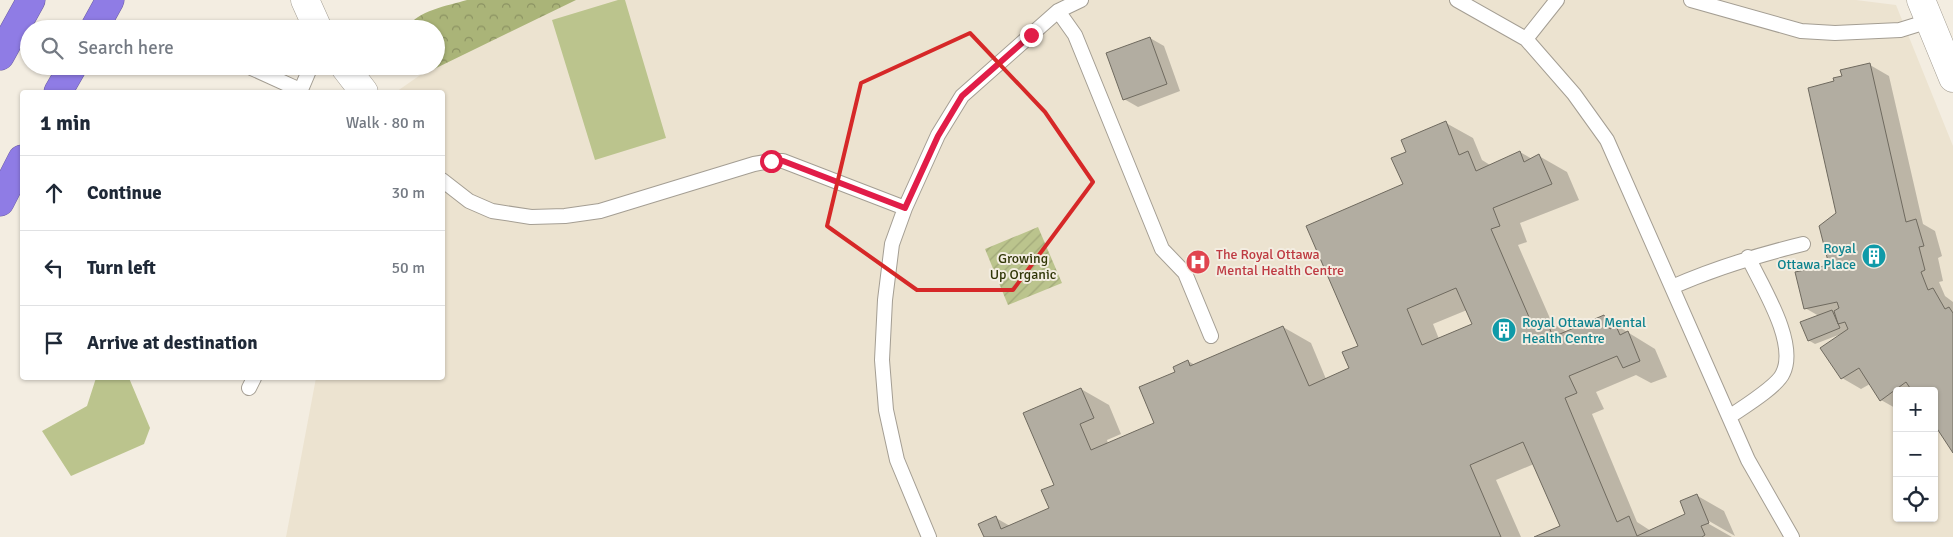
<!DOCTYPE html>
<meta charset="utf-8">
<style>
body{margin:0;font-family:Signika,sans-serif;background:#f6f6f7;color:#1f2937}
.controls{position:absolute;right:15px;bottom:15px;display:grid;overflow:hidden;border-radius:5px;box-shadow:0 1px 4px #0004}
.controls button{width:45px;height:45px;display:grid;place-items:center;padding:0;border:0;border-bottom:1px solid #e0e1e3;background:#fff;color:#1f2937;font:25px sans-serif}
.stop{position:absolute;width:15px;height:15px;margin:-11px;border:4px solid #e11d48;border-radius:50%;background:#fff}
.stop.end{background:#e11d48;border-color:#fff;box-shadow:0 1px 5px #0008}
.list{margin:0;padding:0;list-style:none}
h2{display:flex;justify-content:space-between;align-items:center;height:65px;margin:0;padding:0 20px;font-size:21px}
h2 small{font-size:16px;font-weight:400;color:#747a83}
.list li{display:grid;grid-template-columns:32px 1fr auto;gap:15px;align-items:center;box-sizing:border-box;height:75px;padding:0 20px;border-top:1px solid #e0e1e3}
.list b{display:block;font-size:19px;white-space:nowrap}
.list em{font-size:16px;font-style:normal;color:#747a83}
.icon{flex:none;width:28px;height:28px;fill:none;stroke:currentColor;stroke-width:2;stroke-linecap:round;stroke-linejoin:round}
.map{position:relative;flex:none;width:1953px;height:537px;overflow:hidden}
.search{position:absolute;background:#fff;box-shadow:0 1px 4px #0004;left:20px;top:20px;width:425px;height:55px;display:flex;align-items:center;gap:12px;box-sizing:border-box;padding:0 18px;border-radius:28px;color:#747a83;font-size:19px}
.panel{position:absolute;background:#fff;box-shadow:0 1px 4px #0004;left:20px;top:90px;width:425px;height:290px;border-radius:5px}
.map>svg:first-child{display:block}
</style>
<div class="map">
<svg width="1953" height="537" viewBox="0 0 1953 537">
<defs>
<pattern id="forest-crowns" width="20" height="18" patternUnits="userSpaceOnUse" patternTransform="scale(1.25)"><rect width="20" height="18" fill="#aab478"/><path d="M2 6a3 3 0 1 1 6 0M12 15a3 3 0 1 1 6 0" fill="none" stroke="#8b9262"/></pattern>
<pattern id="garden-furrows" width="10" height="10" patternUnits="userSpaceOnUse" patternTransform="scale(1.25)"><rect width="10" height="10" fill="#bbc48d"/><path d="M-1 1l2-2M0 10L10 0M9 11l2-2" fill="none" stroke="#a1a879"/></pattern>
</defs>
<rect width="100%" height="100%" fill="#f3ede1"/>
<path fill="#ece3d0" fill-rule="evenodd" d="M553,0H1856L1896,5L1953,146V537H286L316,378H442V92H396L433,66ZM1897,391H1934V518H1897Z"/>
<path fill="url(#forest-crowns)" d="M467,0H576L430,71L412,68L411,66H436V29H406C418,10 447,6 467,0Z"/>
<path fill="#bbc48d" d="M618,0H625L666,138L595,160L552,20Z
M96,378H129L150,428L144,444L71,476L42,431L87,406Z"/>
<path fill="url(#garden-furrows)" d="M1038,227L1062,283L1008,305L985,249Z"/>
<path fill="#0003" fill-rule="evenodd" d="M1150,38L1164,46L1180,91L1138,107L1124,99Z
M1870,65L1889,76L1923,224L1935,231L1942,256L1938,258L1943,281L1939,282L1945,296L1953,302V451L1934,391H1897V409L1881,400L1870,384L1861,389L1842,378L1841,334L1815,344L1808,340L1819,316L1805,308L1830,266L1838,213L1835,82Z
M1446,123L1473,138L1482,160L1490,165L1520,152L1532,159L1539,156L1567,172L1579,200L1520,223L1527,242L1518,245L1552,323L1567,332L1603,317L1655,349L1667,377L1651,383L1636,375L1596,392L1604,409L1592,414L1637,522L1651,531L1687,515L1696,495L1724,511L1735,536L1709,521V524L1732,537H1538L1561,527L1534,464L1496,480L1521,537H985L996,518L1010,526L1051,509L1081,389L1109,405L1121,434L1107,440L1108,444L1156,423L1177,373L1188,361L1195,365L1283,327L1311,343L1326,379L1351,369L1359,347L1404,185L1408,152ZM1467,310L1473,324L1439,339L1433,324Z"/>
<path fill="#b2ada1" stroke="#6f6a5f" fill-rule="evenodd" d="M1150,37L1167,84L1123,100L1106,53Z
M1870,63L1906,222L1916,219L1924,246L1919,247L1925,270L1921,272L1928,290L1933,288L1945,309L1949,307L1953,313V453L1934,424V391H1912L1906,382L1880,401L1859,368L1841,379L1820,348L1848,329L1845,322L1838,324L1834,311L1839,308L1837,302L1804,309L1795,272L1829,265L1819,226L1836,213L1808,88L1834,81L1833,78L1842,76L1840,70Z
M1446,121L1459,155L1468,151L1476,171L1520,151L1524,162L1539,154L1552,184L1493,208L1500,226L1491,229L1532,324L1546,319L1553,337L1604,315L1610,329L1616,326L1620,335L1628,331L1640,361L1623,368L1617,356L1569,376L1577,393L1565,398L1617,522L1629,516L1637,536L1685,514L1680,501L1697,494L1709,523L1701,526L1705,535L1702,537H1534L1560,526L1523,442L1470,465L1501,537H984L978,524L996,516L1001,529L1049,508L1041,490L1054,485L1023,413L1081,388L1094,418L1080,424L1091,450L1154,423L1139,387L1175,372L1173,367L1188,360L1190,366L1283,326L1309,386L1349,368L1342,352L1358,346L1306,226L1403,184L1391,158L1406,152L1401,140ZM1456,288L1472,324L1422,345L1407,309Z
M1832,310L1840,328L1808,341L1800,322Z"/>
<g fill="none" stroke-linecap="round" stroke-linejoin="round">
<defs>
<path id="service" d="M1457,0L1526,39L1574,94L1607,140L1748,460L1792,537
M1691,0L1801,31L1835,33L1900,30L1929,21
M1058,11L1075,35L1162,249L1185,273L1211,336
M1526,39L1557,0
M247,66L300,90
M300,92L311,66
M442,180L469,201L492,211L531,217L565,216L600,211L754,164L771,161H783L905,208
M1672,287C1715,268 1758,255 1803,244
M249,388L254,378
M1729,417C1742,408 1778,386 1783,373C1798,342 1761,285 1748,257
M929,537L897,460L886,410L882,360L885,300L892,244L905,208L938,135L962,96L1058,11L1081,0"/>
<path id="minor" d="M305,0L318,29
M1921,0L1953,78
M344,66L364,92"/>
<path id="motorway" d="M94,29L110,0
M0,56L31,0
M58,92L73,66
M0,202L22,159"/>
</defs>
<use href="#service" stroke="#a49e93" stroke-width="16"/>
<use href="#minor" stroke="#a49e93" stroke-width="29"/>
<use href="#motorway" stroke="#6c5ea1" stroke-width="29"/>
<use href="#service" stroke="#fff" stroke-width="14"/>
<use href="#minor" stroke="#fff" stroke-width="28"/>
<use href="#motorway" stroke="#8f7ce5" stroke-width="28"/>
</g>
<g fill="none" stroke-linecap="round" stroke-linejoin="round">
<path stroke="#e11d48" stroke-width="6" d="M771,161H783L905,208L938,136L962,96L1031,35"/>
</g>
<path fill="none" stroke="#d62828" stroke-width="4" stroke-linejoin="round" d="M970,33L1045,112L1093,182L1013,290H917L827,226L861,83Z"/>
<defs>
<symbol id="building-disc" viewBox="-11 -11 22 22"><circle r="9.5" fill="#0f9aa8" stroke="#f3ede1"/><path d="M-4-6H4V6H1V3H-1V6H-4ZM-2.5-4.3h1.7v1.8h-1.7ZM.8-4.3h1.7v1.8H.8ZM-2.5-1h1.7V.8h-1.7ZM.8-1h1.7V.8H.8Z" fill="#fff"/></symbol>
<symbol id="hospital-disc" viewBox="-11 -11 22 22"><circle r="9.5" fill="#e0444e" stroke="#f3ede1"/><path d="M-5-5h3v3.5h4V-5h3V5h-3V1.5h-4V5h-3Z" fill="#fff"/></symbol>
</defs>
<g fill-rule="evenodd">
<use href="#building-disc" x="1860" y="242" width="28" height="28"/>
<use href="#hospital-disc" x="1184" y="248" width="28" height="28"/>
<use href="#building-disc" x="1490" y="316" width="28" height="28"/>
</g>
<g text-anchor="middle" stroke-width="4" stroke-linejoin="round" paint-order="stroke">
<g font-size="14" fill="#0d838f" stroke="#f3ede1" text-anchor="end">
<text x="1856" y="253">Royal<tspan x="1856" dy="16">Ottawa Place</tspan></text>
<text x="1522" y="327" text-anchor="start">Royal Ottawa Mental<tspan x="1522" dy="16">Health Centre</tspan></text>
</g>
<g font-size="14" fill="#be3a42" stroke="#f3ede1" text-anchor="start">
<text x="1216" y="259">The Royal Ottawa<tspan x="1216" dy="16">Mental Health Centre</tspan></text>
</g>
<g font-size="14" fill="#303606" stroke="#f3ede1">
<text x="1023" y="263">Growing<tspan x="1023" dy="16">Up Organic</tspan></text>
</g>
</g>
</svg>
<div class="controls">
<button>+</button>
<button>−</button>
<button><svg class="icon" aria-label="locate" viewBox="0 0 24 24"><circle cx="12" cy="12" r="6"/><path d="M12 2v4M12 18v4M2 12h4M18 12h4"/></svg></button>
</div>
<div class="stop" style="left:771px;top:161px"></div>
<div class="stop end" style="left:1031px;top:35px"></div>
<div class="search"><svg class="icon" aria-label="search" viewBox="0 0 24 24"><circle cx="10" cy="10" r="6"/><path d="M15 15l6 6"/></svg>Search here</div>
<section class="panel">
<h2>1 min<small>Walk · 80 m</small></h2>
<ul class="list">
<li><svg class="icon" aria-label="ahead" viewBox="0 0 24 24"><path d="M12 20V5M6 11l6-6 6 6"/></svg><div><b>Continue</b></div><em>30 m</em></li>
<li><svg class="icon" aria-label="left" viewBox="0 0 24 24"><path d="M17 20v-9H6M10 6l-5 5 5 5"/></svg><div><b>Turn left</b></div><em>50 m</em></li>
<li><svg class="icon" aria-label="arrive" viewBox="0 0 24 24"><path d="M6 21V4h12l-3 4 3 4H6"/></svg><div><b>Arrive at destination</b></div></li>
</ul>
</section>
</div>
